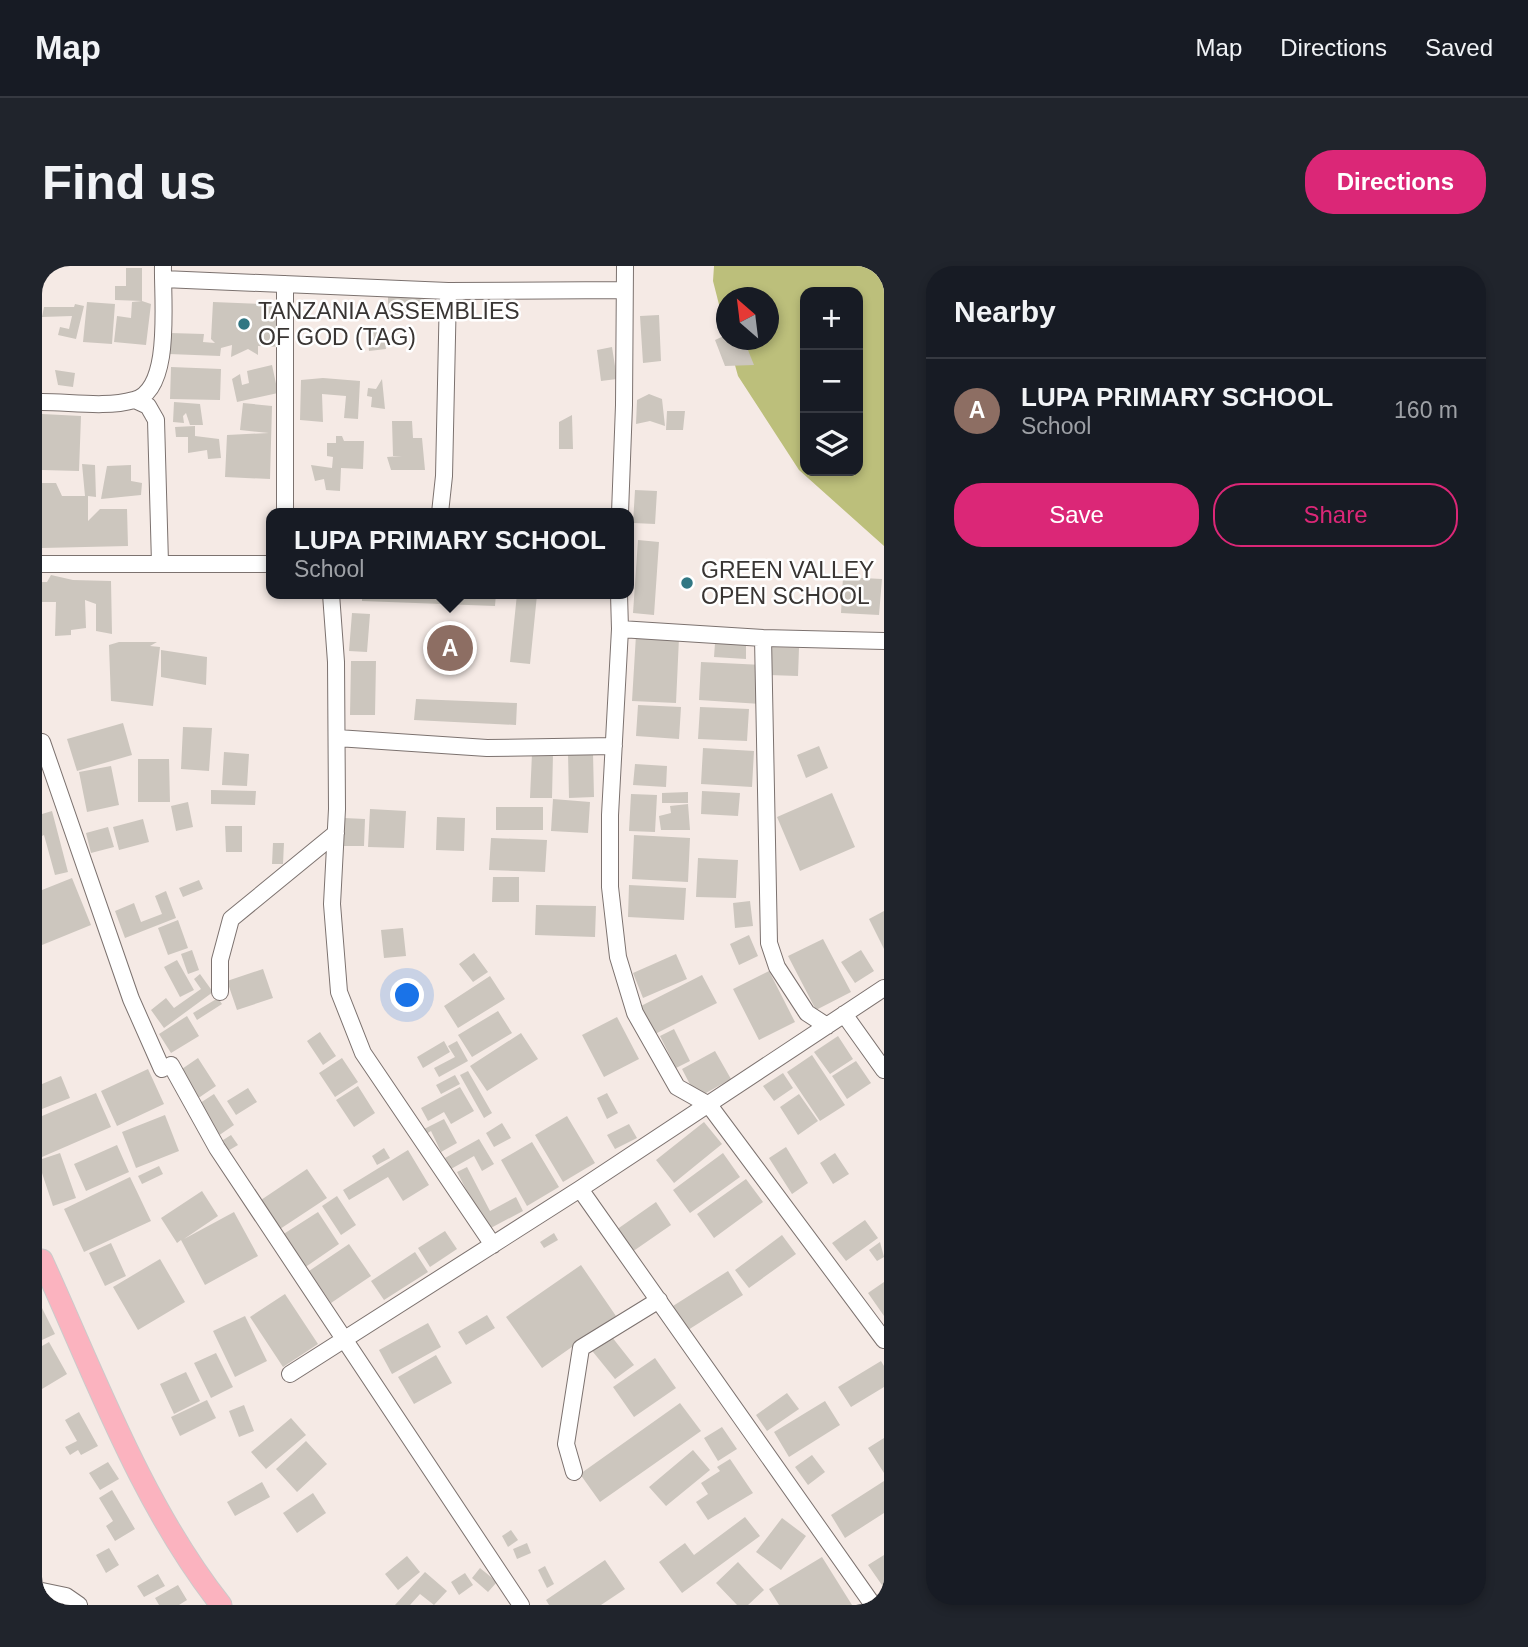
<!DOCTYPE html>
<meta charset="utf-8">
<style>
body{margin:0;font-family:Arial,sans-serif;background:#20242c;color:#f1f3f6}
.controls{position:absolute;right:21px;top:21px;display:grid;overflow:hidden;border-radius:14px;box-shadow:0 4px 10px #0003}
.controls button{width:63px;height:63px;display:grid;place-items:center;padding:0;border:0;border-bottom:2px solid #363941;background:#171b24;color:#f1f3f6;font:35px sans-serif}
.compass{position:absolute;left:674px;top:21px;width:63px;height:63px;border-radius:50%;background:#171b24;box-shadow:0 4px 10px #0003;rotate:332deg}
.you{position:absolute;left:366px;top:730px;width:24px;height:24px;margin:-18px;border:5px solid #fff;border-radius:50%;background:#1a73e8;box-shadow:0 0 0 10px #1a73e833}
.badge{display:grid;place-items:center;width:46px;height:46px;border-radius:50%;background:#db2777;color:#fff;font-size:23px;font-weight:700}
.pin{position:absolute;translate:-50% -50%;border:4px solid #fff;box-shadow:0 2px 7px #0006}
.popup{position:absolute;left:224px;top:242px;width:368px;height:91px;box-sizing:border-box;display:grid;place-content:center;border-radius:14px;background:#171b24;filter:drop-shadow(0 2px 5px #0005);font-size:23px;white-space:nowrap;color:#9ea1a6}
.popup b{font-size:26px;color:#f1f3f6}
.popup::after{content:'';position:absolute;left:50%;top:100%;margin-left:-14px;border:14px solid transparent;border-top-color:#171b24}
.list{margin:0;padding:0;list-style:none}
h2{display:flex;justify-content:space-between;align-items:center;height:91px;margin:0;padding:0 28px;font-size:30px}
h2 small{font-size:23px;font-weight:400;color:#9ea1a6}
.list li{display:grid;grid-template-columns:46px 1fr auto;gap:21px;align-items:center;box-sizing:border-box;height:105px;padding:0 28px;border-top:2px solid #363941}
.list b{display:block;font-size:26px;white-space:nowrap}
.list p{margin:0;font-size:23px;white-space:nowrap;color:#9ea1a6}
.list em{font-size:23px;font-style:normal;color:#9ea1a6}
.actions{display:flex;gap:14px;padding:21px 28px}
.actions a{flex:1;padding:16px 0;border:2px solid #db2777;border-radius:28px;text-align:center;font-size:24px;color:#db2777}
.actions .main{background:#db2777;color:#fff}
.icon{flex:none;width:38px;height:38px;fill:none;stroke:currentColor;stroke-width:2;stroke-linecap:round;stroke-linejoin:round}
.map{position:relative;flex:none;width:842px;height:1339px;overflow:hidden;border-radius:28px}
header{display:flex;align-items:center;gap:42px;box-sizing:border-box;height:98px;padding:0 35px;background:#171b24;border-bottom:2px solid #363941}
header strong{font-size:33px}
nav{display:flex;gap:38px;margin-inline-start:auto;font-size:24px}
.intro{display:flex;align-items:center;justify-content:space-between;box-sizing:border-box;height:168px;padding:0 42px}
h1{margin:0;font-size:49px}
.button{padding:18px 32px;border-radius:28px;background:#db2777;color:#fff;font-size:24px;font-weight:700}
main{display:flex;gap:42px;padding:0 42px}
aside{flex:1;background:#171b24;border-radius:28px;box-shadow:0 4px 10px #0003}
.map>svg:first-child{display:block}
</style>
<header>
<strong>Map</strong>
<nav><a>Map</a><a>Directions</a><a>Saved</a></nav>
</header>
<div class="intro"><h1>Find us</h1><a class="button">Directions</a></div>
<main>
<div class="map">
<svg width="842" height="1339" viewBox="0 0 842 1339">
<rect width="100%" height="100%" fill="#f5eae5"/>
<path fill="#bcbf7b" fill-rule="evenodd" d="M672,0H842V280L757,204L696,110L686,74H726V32H684V66L671,15ZM763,26H816V205H763Z"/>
<path fill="#ccc6be" d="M84,2H100V35L73,34V20H84Z
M346,29L380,30L393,50H346Z
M100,35L109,38L104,79L72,76L75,50L89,52L90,36Z
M45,36L73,38L70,78L41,76Z
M171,36L243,39L241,81L216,80V89L206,83L189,91L190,79L179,82L178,90L127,88L128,67L162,68L161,76L173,77L169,73Z
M33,38L42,40L34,73L16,69L18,61L27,63L30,50L0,51L2,41H32Z
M617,49L619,95L601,97L598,50Z
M341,61L344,83L327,85L326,73L332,72L330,62Z
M684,69V74H702L712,99L683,100L673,74Z
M570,81L575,113L559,115L555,84Z
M230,99L236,127L195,136L190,113L198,108L200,119L207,117L205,105Z
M129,101L179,103L178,134L128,133Z
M13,104L33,107L31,121L16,119Z
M281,112L318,115L316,153L302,152L304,130L280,128L281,156L258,154L259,114Z
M340,113L343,143L329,141L330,131L325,130L326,122L334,123Z
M607,128L620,133L623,160L608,155L594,158L595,134Z
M132,136L158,138L161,159H148L144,147L141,150L142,157L131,156Z
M201,137L230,140L228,213L183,211L185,169L227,167L198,164Z
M625,145H643L641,164H624Z
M0,148L39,150L37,205L0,204Z
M530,149L531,183H517V156Z
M350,155H370L371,172H380L383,204H349L345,191L360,190H351Z
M153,160V170L177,173L179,192L166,193L165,184L146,187V171H134L133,161Z
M294,170H300L302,175H322L321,203L299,202L298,225L284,224L282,213L273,215L269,199L290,202L291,191L285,190V177H294Z
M40,198L53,199L54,231L46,230V255L58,243H85L86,280L0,282V217H14L20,230H43Z
M89,199V215L100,217L99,229L59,233L65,200Z
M593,224L615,225L613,258L591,257Z
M596,274L617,276L612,349L591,347Z
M9,309L31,314L69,315L70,368L54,365V338L43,334L44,362L29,364V369L13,370L14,336H0V316H5Z
M801,311L840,313L837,349L799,347Z
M320,328H454L453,340L320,335Z
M475,328L495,329L488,398L468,396Z
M310,347L328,348L325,386L307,385Z
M594,369L637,372L634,437L590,435Z
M77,376H115L108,380L118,381L111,440L69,435L67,379Z
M673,377L704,378V393L672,391Z
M729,381L757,382L756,410L727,409Z
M119,384L165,391L164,419L119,411Z
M309,395H334L333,449H308Z
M659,396L721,399L719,438L657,434Z
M374,433L475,437L474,459L372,454Z
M596,439L639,441L637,473L594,470Z
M658,441L707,443L705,475L656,473Z
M81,457L90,489L35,505L25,473Z
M141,461L170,462L167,505L139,503Z
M777,480L786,502L764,512L755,489Z
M661,482L712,485L710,521L659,518Z
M182,486L207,488L205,520L180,519Z
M490,487L511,488L510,532H488Z
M526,487H551L552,531L527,532Z
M96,493H127L128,536H96Z
M593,498L625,500L624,521L591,519Z
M69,500L77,539L45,546L37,506Z
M169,524L214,525L213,539L169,538Z
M660,525L698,527L696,550L659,548Z
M646,526V537H620V527Z
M790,527L813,581L758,605L735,551Z
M589,528L615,529L613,566L587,565Z
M511,533L548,536L546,567L509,565Z
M146,536L151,561L134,565L129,540Z
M646,538L648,564H619L617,550L629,547L628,540Z
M454,541H501V564H454Z
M328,543L364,545L362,582L326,581Z
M10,545L26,606L13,609L2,569L0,570V548Z
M395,551L423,552L422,585L394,584Z
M302,552L323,553L322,580H300Z
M101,553L107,576L77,584L71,561Z
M183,560H200V586H184Z
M66,561L72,581L49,587L44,567Z
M592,569L648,572L646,616L590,613Z
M449,572L505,574L503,606L447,604Z
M231,577H242L241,598H230Z
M656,592L696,594L694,632L654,631Z
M451,611H477V636H450Z
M30,612L49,659L0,679V624Z
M157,614L161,623L141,631L137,622Z
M587,619L644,622L642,654L586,651Z
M124,625L134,652L83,672L73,645L92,637L99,656L120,648L113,630Z
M708,635L711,660L693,662L691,637Z
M494,639L554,640L553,671L493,669Z
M842,645V683L827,653Z
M136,654L146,682L126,689L116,662Z
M361,662L364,690L342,692L339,664Z
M707,669L716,690L697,699L688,678Z
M781,673L809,726L774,744L746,690Z
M150,684L157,704L146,708L139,688Z
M819,684L832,705L813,717L799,696Z
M432,687L446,706L431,716L417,698Z
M634,688L645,713L601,732L591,707Z
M135,694L152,724L138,731L122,701Z
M221,703L231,732L195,744L185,715Z
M727,705L753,756L717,774L691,723Z
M158,708L171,726L122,762L109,744L124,732L132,742L159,723L152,713Z
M660,709L675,737L613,768L599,740Z
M448,710L463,733L416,762L402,740Z
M176,732L180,738L155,754L151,747Z
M456,745L470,767L430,791L416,769Z
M145,750L157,770L129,787L117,768Z
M575,751L597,793L562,811L540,769Z
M632,763L648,795L634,802L618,770Z
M278,766L294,790L281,799L265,775Z
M479,767L496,793L445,825L428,800Z
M796,770L811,793L788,808L772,786Z
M402,775L408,786L381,802L375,791Z
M415,775L426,795L397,811L392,802L413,791L406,780Z
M673,785L689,813L655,832L640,803Z
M770,789L803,839L778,855L745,806Z
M156,792L174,820L155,833L137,805Z
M300,792L316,816L293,831L277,807Z
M814,795L829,817L805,833L790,810Z
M106,803L122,838L75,860L59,825Z
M426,805L450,847L442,852L418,809Z
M741,807L751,822L732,835L721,820Z
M413,809L418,818L399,828L394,819Z
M19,810L28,832L0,843V818Z
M316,820L333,847L312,861L294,834Z
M418,821L432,845L409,858L402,846L386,855L379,842Z
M206,822L215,836L194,849L185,835Z
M54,827L69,861L0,891V850Z
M565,827L576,847L565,853L555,832Z
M172,828L192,859L176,870L155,839Z
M757,828L776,855L756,869L738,841Z
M123,849L137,885L94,902L80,866Z
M525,850L553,897L521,916L493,869Z
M402,853L415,877L399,886L389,865L381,870L378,865Z
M662,856L680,878L632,917L614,894Z
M460,857L469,872L452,881L444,867Z
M587,858L595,872L573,883L565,869Z
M189,869L196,879L184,886L178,876Z
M437,873L452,898L440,905L432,890L409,903L403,892Z
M490,876L517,921L485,940L459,894Z
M75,879L87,906L44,925L32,898Z
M744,881L766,917L750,928L727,892Z
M342,882L348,892L335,899L330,890Z
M366,884L387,919L361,935L346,911L307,934L301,924Z
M18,887L34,932L11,940L0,907V893Z
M681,887L698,911L648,947L631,924Z
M793,887L807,908L791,918L778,897Z
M117,900L121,908L100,918L96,910Z
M425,901L448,945L474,931L481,945L445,964L415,906Z
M265,903L285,932L235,965L216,936Z
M88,911L109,955L42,986L22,943Z
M704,913L721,936L672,972L655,948Z
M160,925L176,950L142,973L192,946L216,990L163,1019L139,974L135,977L119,952Z
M295,930L314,959L299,969L280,940Z
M614,936L629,959L590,986L574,964Z
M276,946L297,978L262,1002L240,969Z
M823,954L836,972L804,995L790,977Z
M403,965L415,983L388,1001L376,982Z
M512,967L516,974L502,982L498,976Z
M740,969L754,988L707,1022L693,1004Z
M838,976L842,991L835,995L827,984Z
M69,977L84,1010L63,1020L47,987Z
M307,978L329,1010L289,1037L267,1005Z
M373,986L386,1006L342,1034L329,1015Z
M118,993L143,1036L96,1064L71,1021Z
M539,999L574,1050L500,1102L464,1051Z
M686,1005L701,1029L646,1064L631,1040Z
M842,1016V1050L826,1027Z
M243,1028L276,1078L241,1101L208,1051Z
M0,1042L13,1068L0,1074Z
M445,1049L453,1062L424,1079L416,1066Z
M203,1050L225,1095L193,1111L171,1065Z
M386,1057L399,1081L350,1108L337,1084Z
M566,1066L592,1099L573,1113L547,1081Z
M7,1076L25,1108L0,1123V1080Z
M174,1087L191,1121L169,1132L152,1097Z
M394,1089L410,1117L372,1138L356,1111Z
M613,1092L634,1122L592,1151L571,1121Z
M839,1095L842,1100V1121L809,1141L796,1121Z
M144,1106L158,1135L132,1148L118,1118Z
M745,1127L757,1143L725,1165L714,1149Z
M165,1134L174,1152L138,1170L129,1151Z
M783,1135L798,1159L747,1191L732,1166Z
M638,1137L659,1165L558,1236L538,1208Z
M202,1139L212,1165L197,1171L187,1145Z
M37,1146L56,1180L39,1189L36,1184L28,1189L23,1181L35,1175L23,1154Z
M249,1152L264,1169L224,1203L209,1186Z
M680,1161L695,1183L676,1195L662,1172Z
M842,1172V1207L826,1182Z
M264,1175L285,1198L255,1226L234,1203Z
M651,1184L668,1204L624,1240L607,1221Z
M770,1189L783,1206L766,1219L753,1201Z
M688,1193L711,1227L666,1254L654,1236L666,1228L659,1217L678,1205L675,1201Z
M66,1196L77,1213L58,1224L47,1207Z
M842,1215V1247L803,1272L789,1249Z
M220,1216L228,1231L193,1250L185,1236Z
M70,1224L93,1263L73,1275L64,1260L71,1255L57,1232Z
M271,1227L284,1247L255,1267L241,1247Z
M703,1251L718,1270L640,1327L617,1296L643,1277L652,1289Z
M740,1252L764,1270L739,1304L714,1286Z
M469,1264L476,1274L466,1281L460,1270Z
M485,1277L489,1287L475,1293L471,1283Z
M67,1282L77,1299L64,1307L54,1289Z
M842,1289V1322L826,1299Z
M365,1290L378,1306L356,1324L343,1308Z
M780,1291L810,1339H737L727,1323Z
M563,1294L583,1323L559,1339H507L504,1334Z
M696,1296L722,1324L706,1339H695L674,1317Z
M503,1300L512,1318L505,1322L496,1304Z
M438,1302L455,1316L446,1326L430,1312Z
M383,1306L405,1325L392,1339L378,1328L368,1339H353Z
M423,1307L431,1319L417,1329L409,1316Z
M116,1308L123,1320L102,1331L95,1320Z
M136,1319L145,1334L137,1339H117L113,1332Z"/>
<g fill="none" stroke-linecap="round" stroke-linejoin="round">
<defs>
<path id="minor" d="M121,13L406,25L582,24
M243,18V247
M93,134L106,140L114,154L118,297
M0,136C29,136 64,142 92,134C131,124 120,33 121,0
M398,247L402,210L406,25
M578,247L582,139L583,0
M0,298H230
M289,328L294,396L295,543L290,638L297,726L321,787L451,979
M577,328L578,363L568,549V621L576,691L593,747L635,821L667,839L842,1074
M578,363L721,372L842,375
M721,372L727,677L735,701L765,747L785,760
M295,472L445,482L572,480
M0,476L89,733L120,803
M178,726V694L189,653L294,567
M802,748L842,804
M129,799L175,882L479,1339
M538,923L831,1339
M248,1108L538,923L842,722
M532,1206L524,1178L539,1082L617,1034
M0,1325L24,1330L37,1339"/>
<path id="major" d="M0,994C53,1110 100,1239 179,1339"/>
</defs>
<use href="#minor" stroke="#7c726f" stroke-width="18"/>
<use href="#major" stroke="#cccaca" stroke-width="23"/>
<use href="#minor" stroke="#fff" stroke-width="16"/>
<use href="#major" stroke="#fbb3bf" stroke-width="21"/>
</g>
<g fill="#317783" stroke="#fff" stroke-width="2.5">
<circle cx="202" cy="58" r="7"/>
<circle cx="645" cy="317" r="7"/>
</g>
<g text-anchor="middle" stroke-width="5" stroke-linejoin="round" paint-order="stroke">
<g font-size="23" fill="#393533" stroke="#fff" text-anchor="start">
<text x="216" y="53">TANZANIA ASSEMBLIES<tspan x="216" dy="26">OF GOD (TAG)</tspan></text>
<text x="659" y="312">GREEN VALLEY<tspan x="659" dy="26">OPEN SCHOOL</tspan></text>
</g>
</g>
</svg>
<div class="controls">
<button>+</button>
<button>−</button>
<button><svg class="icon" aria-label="layers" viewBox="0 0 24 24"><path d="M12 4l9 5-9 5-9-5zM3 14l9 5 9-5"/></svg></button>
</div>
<svg class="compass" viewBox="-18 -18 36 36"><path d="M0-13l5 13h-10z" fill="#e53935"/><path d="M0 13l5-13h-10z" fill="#9ea1a6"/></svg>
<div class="you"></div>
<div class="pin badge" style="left:408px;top:382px;background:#8d6e63">A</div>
<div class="popup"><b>LUPA PRIMARY SCHOOL</b>School</div>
</div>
<aside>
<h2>Nearby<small></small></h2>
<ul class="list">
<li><span class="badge" style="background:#8d6e63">A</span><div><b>LUPA PRIMARY SCHOOL</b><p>School</p></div><em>160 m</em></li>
</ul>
<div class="actions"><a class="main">Save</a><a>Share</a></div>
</aside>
</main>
